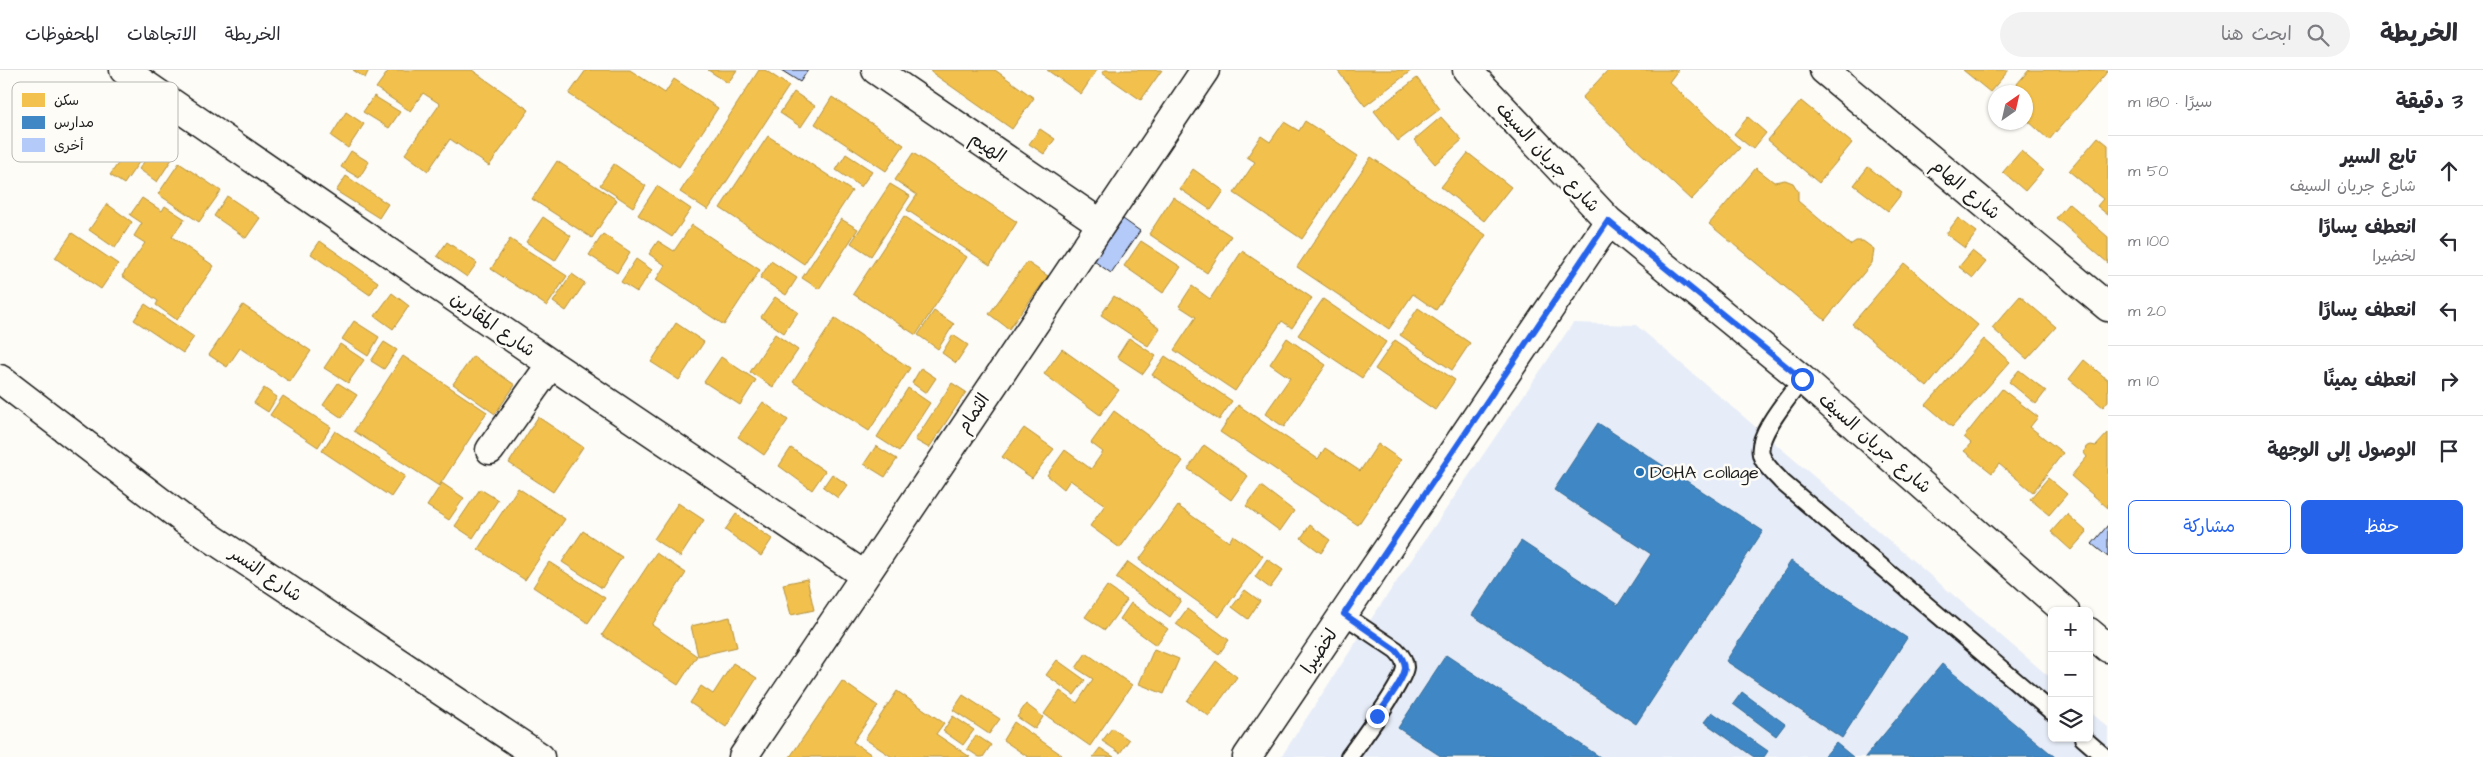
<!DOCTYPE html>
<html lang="ar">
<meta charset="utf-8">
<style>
body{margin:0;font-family:"Architects Daughter","Playpen Sans Arabic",sans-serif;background:#f2f2f3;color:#2b2b33;direction:rtl}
.controls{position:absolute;right:15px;bottom:15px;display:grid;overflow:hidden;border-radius:8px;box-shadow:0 1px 4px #0004}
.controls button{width:45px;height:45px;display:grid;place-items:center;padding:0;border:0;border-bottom:1px solid #e1e1e2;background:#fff;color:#2b2b33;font:25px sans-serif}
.compass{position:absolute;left:1988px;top:15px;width:45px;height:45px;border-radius:50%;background:#fff;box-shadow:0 1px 4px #0004;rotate:34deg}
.stop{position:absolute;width:15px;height:15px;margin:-11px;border:4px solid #2563eb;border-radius:50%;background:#fff}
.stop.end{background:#2563eb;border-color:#fff;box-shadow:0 1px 5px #0008}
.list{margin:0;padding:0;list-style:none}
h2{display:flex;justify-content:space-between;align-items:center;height:65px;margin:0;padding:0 20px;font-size:21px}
h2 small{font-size:16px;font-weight:400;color:#7c7c81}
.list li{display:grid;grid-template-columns:32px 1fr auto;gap:15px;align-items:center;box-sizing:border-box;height:70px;padding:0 20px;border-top:1px solid #e1e1e2}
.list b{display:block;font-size:19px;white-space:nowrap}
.list p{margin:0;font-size:16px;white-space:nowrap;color:#7c7c81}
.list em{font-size:16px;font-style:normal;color:#7c7c81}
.actions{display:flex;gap:10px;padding:15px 20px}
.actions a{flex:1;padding:11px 0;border:1px solid #2563eb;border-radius:8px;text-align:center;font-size:18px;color:#2563eb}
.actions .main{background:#2563eb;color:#fff}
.icon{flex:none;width:28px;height:28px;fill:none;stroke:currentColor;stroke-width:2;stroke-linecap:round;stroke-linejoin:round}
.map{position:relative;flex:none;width:2108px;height:687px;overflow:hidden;direction:ltr}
header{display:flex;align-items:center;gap:30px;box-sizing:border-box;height:70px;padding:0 25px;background:#fff;border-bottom:1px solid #e1e1e2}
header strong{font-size:24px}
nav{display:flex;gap:28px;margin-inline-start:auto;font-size:18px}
.search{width:350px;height:45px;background:#f2f2f3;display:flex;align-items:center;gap:12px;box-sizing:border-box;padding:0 18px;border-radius:28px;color:#7c7c81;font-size:19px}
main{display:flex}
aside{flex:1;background:#fff}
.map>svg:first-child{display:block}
</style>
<header>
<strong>الخريطة</strong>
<div class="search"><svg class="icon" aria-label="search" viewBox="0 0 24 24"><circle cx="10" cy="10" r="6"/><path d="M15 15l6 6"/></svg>ابحث هنا</div>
<nav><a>الخريطة</a><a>الاتجاهات</a><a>المحفوظات</a></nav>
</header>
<main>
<aside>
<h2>3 دقيقة<small>سيرًا · 180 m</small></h2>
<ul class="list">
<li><svg class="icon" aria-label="ahead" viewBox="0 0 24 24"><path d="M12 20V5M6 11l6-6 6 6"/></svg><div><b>تابع السير</b><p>شارع جريان السيف</p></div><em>50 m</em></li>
<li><svg class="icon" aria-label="left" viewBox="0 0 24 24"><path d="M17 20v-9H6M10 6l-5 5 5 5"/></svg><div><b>انعطف يسارًا</b><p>لخضيرا</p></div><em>100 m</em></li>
<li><svg class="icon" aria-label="left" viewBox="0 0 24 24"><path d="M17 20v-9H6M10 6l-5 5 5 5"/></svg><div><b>انعطف يسارًا</b></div><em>20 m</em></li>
<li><svg class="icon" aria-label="right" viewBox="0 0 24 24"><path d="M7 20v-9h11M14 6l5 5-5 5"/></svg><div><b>انعطف يمينًا</b></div><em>10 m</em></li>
<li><svg class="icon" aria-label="arrive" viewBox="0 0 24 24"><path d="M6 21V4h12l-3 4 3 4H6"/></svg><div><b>الوصول إلى الوجهة</b></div></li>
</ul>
<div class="actions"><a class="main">حفظ</a><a>مشاركة</a></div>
</aside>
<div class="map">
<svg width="2108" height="687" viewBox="0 0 2108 687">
<rect width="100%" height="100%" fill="#fdfcf7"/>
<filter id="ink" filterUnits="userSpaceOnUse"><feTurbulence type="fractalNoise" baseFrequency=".02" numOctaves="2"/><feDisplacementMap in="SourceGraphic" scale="10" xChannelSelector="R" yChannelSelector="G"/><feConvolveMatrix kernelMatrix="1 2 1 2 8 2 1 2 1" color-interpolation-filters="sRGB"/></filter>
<g filter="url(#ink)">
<path fill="#e7edf8" d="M1573,253L1636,255L2052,609V668H2089V641L2108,657V687H1281L1371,549Z"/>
<path fill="#f2c14e" stroke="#b2903f" d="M353,0H369L365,8Z
M389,0H472L529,40L489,96L450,69L428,101L405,84L440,34L423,23L410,41L376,18Z
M586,0H630L665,23L674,9L718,38L679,97L569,24Z
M708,0H737L728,13Z
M759,0H765L789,16L708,140L680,122Z
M933,0H995L1034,28L1012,59L931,2Z
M1047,0H1097L1081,24Z
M1104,0H1162L1141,30L1102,3Z
M1337,0H1412L1365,36Z
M1608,0H1678L1669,12L1740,78L1691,130L1582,28Z
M1963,0H2009L1990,22Z
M2029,0H2108V1L2049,70L2026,49V22H2010Z
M1417,8L1440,39L1398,71L1374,41Z
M794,22L815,36L801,57L780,43Z
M374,26L400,42L389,58L363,42Z
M832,27L904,75L886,101L815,54Z
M1801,31L1852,73L1819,113L1768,70Z
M346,42L364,54L348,78L331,66Z
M1441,47L1462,70L1435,94L1414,70Z
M1748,47L1766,63L1753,79L1734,64Z
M1305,51L1358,86L1302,169L1234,123L1255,92L1247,87L1261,66L1270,72L1284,52L1299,61Z
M1040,59L1055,69L1044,84L1029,74Z
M139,63L153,72L124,114L110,105Z
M768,66L852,121L804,194L720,138Z
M2098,67L2108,75V145L2097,136L2103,129L2069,101Z
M155,76L172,89L157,112L139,99Z
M351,81L369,92L359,108L341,97Z
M2021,81L2043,100L2025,121L2003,102Z
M913,83L1017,152L990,195L907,140L917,125L895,110Z
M1468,83L1511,117L1484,151L1441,117Z
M846,84L872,101L861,117L836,100Z
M1371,87L1486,165L1436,240L1413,224L1389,259L1297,197Z
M557,91L617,130L592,168L532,129Z
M179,93L221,121L199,152L158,124Z
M614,94L646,116L633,137L600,115Z
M1868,97L1902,123L1888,141L1854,115Z
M1756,98L1774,112L1785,110L1793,113L1798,121V131L1850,175L1856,171H1863L1874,179L1872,193L1825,250L1709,154Z
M1193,99L1224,121L1211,140L1180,119Z
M346,106L388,134L379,148L336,121Z
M890,114L910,126L871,186L851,173Z
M657,116L691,139L672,167L638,145Z
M227,126L260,148L246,168L214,146Z
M1173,127L1231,166L1207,203L1149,164Z
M142,128L162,141L165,136L185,149L172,167L214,196L177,250L156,235L158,231L122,206L145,173L134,166L142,153L130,145Z
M2069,133L2108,167V193L2056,148Z
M107,134L132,152L115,178L89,160Z
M904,146L967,187L916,265L853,224Z
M543,147L571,166L555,191L526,172Z
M1958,148L1977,162L1965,178L1946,164Z
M841,149L858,159L819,219L802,208Z
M692,155L760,200L724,255L656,210L665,195L649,184L658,171L674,181Z
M72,163L118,194L101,219L55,188Z
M603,164L630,182L617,203L589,185Z
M510,169L567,206L547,236L491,199Z
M320,171L378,212L370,225L311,184Z
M1141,171L1181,197L1163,223L1124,196Z
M447,172L477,193L467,207L437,186Z
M1242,181L1312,228L1292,258L1282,251L1235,321L1174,280L1196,247L1179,236L1192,216L1210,229Z
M1972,181L1986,192L1973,208L1959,197Z
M636,189L652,200L637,222L621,212Z
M771,191L797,208L786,225L760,208Z
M1027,192L1048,206L1009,259L989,244Z
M1904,193L1978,255L1927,317L1852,254Z
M572,204L585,213L566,241L553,232Z
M392,223L409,236L393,259L375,246Z
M1114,226L1160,258L1148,276L1101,245Z
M2020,226L2056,257L2027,289L1992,258Z
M775,227L798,242L784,263L761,247Z
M1323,229L1386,272L1362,308L1298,265Z
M145,234L194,267L183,283L134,250Z
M243,235L311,281L290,312L240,278L227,297L209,285Z
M1418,238L1470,273L1452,300L1400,265Z
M934,241L954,254L938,279L918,265Z
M835,248L910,298L869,361L793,312Z
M354,251L379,267L368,286L342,269Z
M676,253L704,272L679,310L651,292Z
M775,264L798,280L773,317L750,302Z
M953,265L968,275L956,293L942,283Z
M1129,268L1156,286L1143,304L1117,287Z
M1287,268L1326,295L1284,357L1265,344L1290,308L1270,294Z
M1984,269L2010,292L1952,357L1926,335Z
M1395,270L1455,310L1435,340L1375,299Z
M384,272L397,280L384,299L371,291Z
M340,274L364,290L348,313L324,298Z
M1062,279L1119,320L1100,345L1044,304Z
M403,286L487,342L439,416L354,361Z
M473,286L515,315L495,344L453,314Z
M1165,286L1232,331L1219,350L1152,305Z
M721,287L756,310L740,335L704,312Z
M2084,290L2108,310V331L2103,337L2069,309Z
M921,298L936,308L926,323L912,313Z
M2019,300L2046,321L2036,334L2009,312Z
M338,313L357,325L342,348L323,335Z
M952,313L966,322L929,378L915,370Z
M264,318L277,327L268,342L254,333Z
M908,318L930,333L899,381L877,367Z
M2002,319L2038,347L2030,357L2063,383L2033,422L1999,394L1992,403L1964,381L1971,373L1964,367Z
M283,326L331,357L318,377L270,345Z
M763,332L788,350L764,385L738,367Z
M1238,335L1318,389L1325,378L1360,401L1378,374L1401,390L1358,455L1220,362Z
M1114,341L1183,391L1120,478L1090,456L1105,435L1070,410L1064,419L1047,405L1065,380L1091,399L1103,382L1091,373Z
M538,347L583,377L553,422L509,393Z
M1024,358L1054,379L1032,408L1002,387Z
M335,361L405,406L391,427L322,381Z
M2108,363V438L2071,406L2087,387L2084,383L2086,377L2091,375L2096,376Z
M1204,375L1248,406L1231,430L1188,399Z
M876,376L897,389L885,407L864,394Z
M791,378L825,401L812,420L779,396Z
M832,404L848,415L838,428L823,417Z
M2048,408L2067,424L2049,445L2030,429Z
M442,413L464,428L449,450L427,436Z
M1261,416L1294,441L1280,461L1246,436Z
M518,418L565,449L525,510L478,479Z
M480,419L498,430L473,468L455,456Z
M678,433L704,450L680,487L654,469Z
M1178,436L1229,472L1233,465L1263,486L1219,547L1139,490Z
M736,444L772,469L761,486L725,460Z
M2067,444L2087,462L2071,480L2051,462Z
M1310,455L1330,470L1321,483L1301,468Z
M583,461L622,487L602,518L562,492Z
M656,483L686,503L652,555L697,586L678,615L602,565Z
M1267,489L1283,500L1270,518L1255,507Z
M549,492L605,528L588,553L533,517Z
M1128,492L1181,530L1170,547L1116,508Z
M807,509L814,540L791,545L783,514Z
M1107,516L1127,530L1105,560L1085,547Z
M1245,520L1260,531L1248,549L1232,537Z
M1131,533L1168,559L1156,575L1120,549Z
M1187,539L1229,570L1219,584L1176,554Z
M730,547L737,577L698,586L691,556Z
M1154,579L1179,589L1164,624L1139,614Z
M1086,583L1132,615L1090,676L1044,644L1060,621L1077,633L1093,609L1076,598Z
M1057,590L1085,610L1074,625L1046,605Z
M1216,591L1237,607L1209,646L1187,631Z
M733,593L757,608L726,657L690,633L701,616L713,624Z
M842,611L878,636L853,672L875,687H790Z
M897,621L944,653L936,664L970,687H892L865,669Z
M963,625L1000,649L989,664L953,640Z
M1026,634L1043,647L1035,659L1017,647Z
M953,646L974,660L963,675L943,661Z
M1014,652L1062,685L1061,687H1028L1003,670Z
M1112,658L1129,670L1120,683L1102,671Z
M976,665L991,675L983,687H979L967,679Z
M1100,678L1114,687H1093Z"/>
<path fill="#3f88c5" stroke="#346892" d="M1598,353L1763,461L1636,654L1472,545L1521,471L1618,535L1651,484L1554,420Z
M1791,491L1907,568L1842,668L1726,591Z
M1446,585L1600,687H1442L1398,658Z
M1942,594L2055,687H1865Z
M1742,622L1785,654L1776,666L1733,634Z
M1712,642L1768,681L1764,687H1754L1704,652Z
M1836,673L1853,687H1824Z"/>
<path fill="#b4caf9" stroke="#1c1c1c" d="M781,0H808L800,12Z
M1123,149L1140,161L1111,203L1094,191Z
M2108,455V487L2092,474Z"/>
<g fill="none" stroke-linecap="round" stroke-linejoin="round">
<defs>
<path id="service" d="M1802,309C1791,325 1756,364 1761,384C1763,394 1775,404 1782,412L2052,642
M1344,545L1396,580C1401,585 1405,590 1405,597C1404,612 1360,672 1349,687
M2083,668L2105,687"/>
<path id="minor" d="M124,0L551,294L864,505
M876,0L1100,153
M1467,0L1609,151L1802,309L2065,541
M1824,0L2108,237
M0,309L183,449L540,687
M490,380L551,294
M2089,562L2108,578
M743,687L1205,0
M1247,687L1609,151"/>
</defs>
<use href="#service" stroke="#1c1c1c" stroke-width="20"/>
<use href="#minor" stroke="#1c1c1c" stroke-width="31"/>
<use href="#service" stroke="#fdfcf7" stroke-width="16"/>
<use href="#minor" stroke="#fdfcf7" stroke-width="28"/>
</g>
</g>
<g fill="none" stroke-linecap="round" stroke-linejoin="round" filter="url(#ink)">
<path stroke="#2563eb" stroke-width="6" d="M1377,646C1384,635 1404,611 1405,598C1405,591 1401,586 1396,580L1344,544L1608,151L1802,309"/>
</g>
<circle fill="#1f6fb2" stroke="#fdfcf7" stroke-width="2" cx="1640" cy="402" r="5"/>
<g text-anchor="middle" stroke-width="5" stroke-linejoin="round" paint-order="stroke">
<g font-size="18" fill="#1c1c1c" stroke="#fdfcf7">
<text transform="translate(988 77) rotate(34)" y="6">الهيم</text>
<text transform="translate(1548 87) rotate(47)" y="6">شارع جريان السيف</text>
<text transform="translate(1966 119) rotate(40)" y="6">شارع الهام</text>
<text transform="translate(493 254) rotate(35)" y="6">شارع المقارين</text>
<text transform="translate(973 343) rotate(-56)" y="6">الثمام</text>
<text transform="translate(1875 373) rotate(41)" y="6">شارع جريان السيف</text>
<text transform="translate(266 504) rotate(34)" y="6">شارع النسر</text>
<text transform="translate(1319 581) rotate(-56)" y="6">لخضيرا</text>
</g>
<g font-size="18" fill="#1c1c1c" stroke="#fdfcf7" text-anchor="start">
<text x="1650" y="408">DOHA collage</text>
</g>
</g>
<rect x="12" y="12" width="166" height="80" rx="8" fill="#fdfcf7" stroke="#bab9b5" stroke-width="1"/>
<rect x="22" y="23" width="23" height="14" fill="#f2c14e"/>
<rect x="22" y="46" width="23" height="13" fill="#3f88c5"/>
<rect x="22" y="68" width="23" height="14" fill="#b4caf9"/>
<g font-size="14" fill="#1c1c1c">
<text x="54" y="35">سكن</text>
<text x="54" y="57">مدارس</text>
<text x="54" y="80">أخرى</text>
</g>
</svg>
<div class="controls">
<button>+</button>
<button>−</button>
<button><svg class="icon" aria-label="layers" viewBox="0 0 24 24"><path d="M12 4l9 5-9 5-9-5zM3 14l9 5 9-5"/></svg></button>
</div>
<svg class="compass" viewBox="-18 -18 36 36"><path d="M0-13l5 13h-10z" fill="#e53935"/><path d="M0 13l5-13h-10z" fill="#7c7c81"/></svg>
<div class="stop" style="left:1802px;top:309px"></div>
<div class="stop end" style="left:1377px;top:646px"></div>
</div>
</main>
